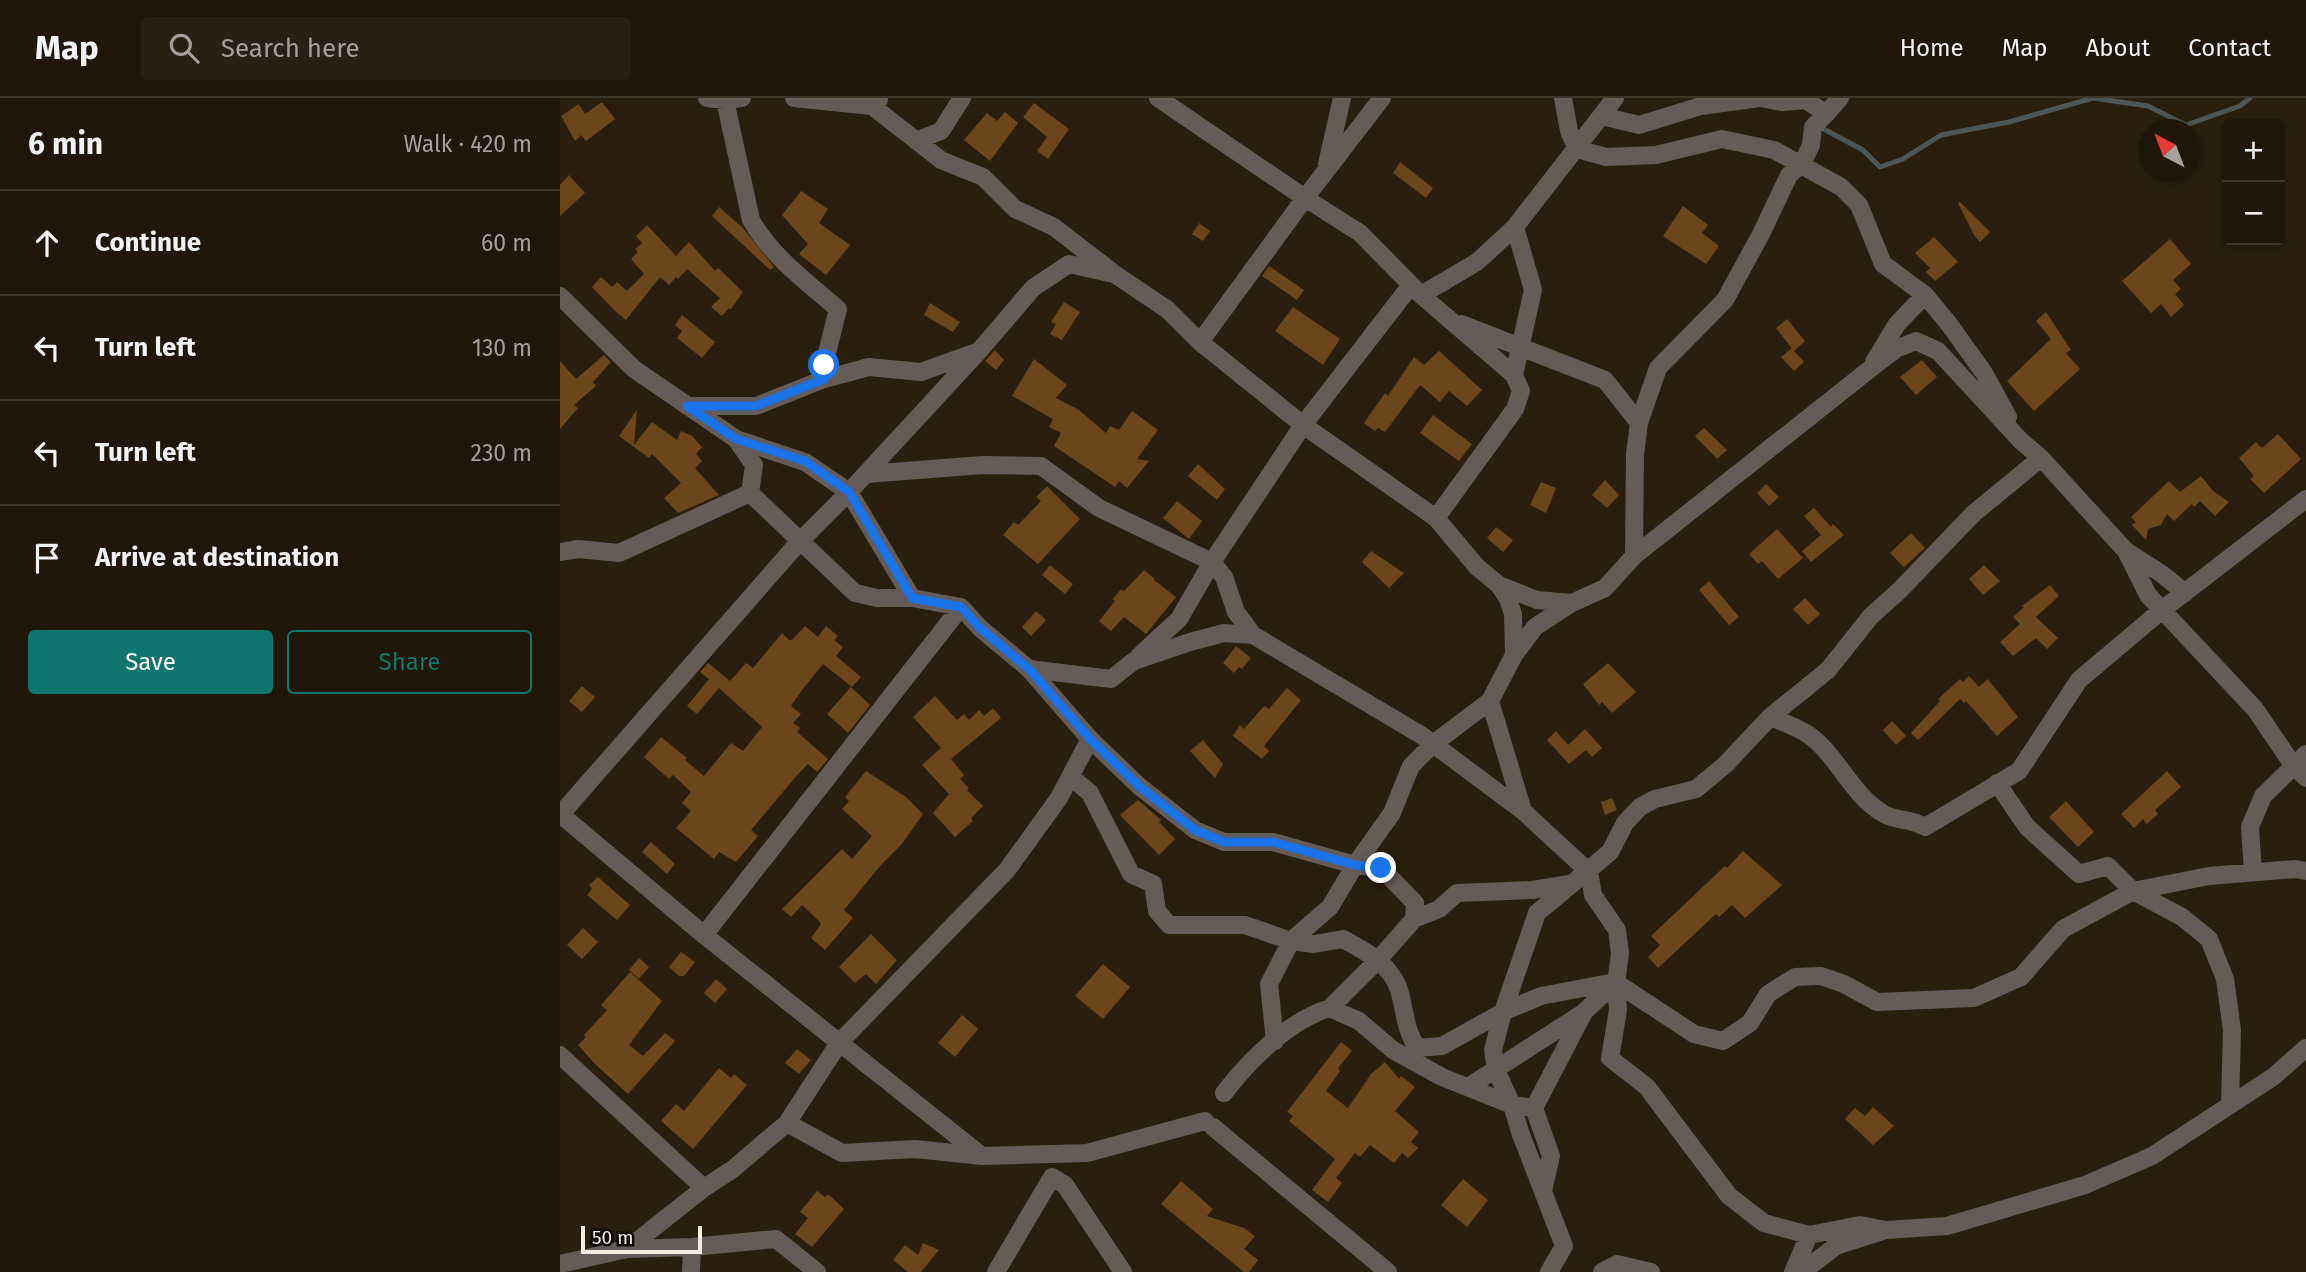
<!DOCTYPE html>
<meta charset="utf-8">
<style>
body{margin:0;font-family:"Fira Sans",sans-serif;background:#282013;color:#f1f3f6}
.controls{position:absolute;right:21px;top:21px;display:grid;overflow:hidden;border-radius:7px;box-shadow:0 4px 10px #0003}
.controls button{width:63px;height:63px;display:grid;place-items:center;padding:0;border:0;border-bottom:2px solid #3d362b;background:#20170a;color:#f1f3f6;font:35px sans-serif}
.compass{position:absolute;left:1578px;top:21px;width:63px;height:63px;border-radius:50%;background:#20170a;box-shadow:0 4px 10px #0003;rotate:318deg}
.scale{position:absolute;left:21px;bottom:18px;width:121px;box-sizing:border-box;padding-left:7px;border:4px solid #f5ede2;border-top:0;font-size:19px;line-height:24px;white-space:nowrap;color:#f5ede2;-webkit-text-stroke:5px #0e0904;paint-order:stroke}
.stop{position:absolute;width:21px;height:21px;margin:-16px;border:5px solid #1a73e8;border-radius:50%;background:#fff}
.stop.end{background:#1a73e8;border-color:#fff;box-shadow:0 2px 7px #0008}
.list{margin:0;padding:0;list-style:none}
h2{display:flex;justify-content:space-between;align-items:center;height:91px;margin:0;padding:0 28px;font-size:30px}
h2 small{font-size:23px;font-weight:400;color:#a29f9c}
.list li{display:grid;grid-template-columns:46px 1fr auto;gap:21px;align-items:center;box-sizing:border-box;height:105px;padding:0 28px;border-top:2px solid #3d362b}
.list b{display:block;font-size:26px;white-space:nowrap}
.list em{font-size:23px;font-style:normal;color:#a29f9c}
.actions{display:flex;gap:14px;padding:21px 28px}
.actions a{flex:1;padding:16px 0;border:2px solid #0f766e;border-radius:7px;text-align:center;font-size:24px;color:#0f766e}
.actions .main{background:#0f766e;color:#fff}
.icon{flex:none;width:38px;height:38px;fill:none;stroke:currentColor;stroke-width:2;stroke-linecap:round;stroke-linejoin:round}
.map{position:relative;flex:none;width:1746px;height:1174px;overflow:hidden}
header{display:flex;align-items:center;gap:42px;box-sizing:border-box;height:98px;padding:0 35px;background:#20170a;border-bottom:2px solid #3d362b}
header strong{font-size:33px}
nav{display:flex;gap:38px;margin-inline-start:auto;font-size:24px}
.search{width:490px;height:63px;background:#282013;display:flex;align-items:center;gap:18px;box-sizing:border-box;padding:0 24px;border-radius:7px;color:#a29f9c;font-size:26px}
main{display:flex}
aside{flex:1;background:#20170a}
.map>svg:first-child{display:block}
</style>
<header>
<strong>Map</strong>
<div class="search"><svg class="icon" aria-label="search" viewBox="0 0 24 24"><circle cx="10" cy="10" r="6"/><path d="M15 15l6 6"/></svg>Search here</div>
<nav><a>Home</a><a>Map</a><a>About</a><a>Contact</a></nav>
</header>
<main>
<aside>
<h2>6 min<small>Walk · 420 m</small></h2>
<ul class="list">
<li><svg class="icon" aria-label="ahead" viewBox="0 0 24 24"><path d="M12 20V5M6 11l6-6 6 6"/></svg><div><b>Continue</b></div><em>60 m</em></li>
<li><svg class="icon" aria-label="left" viewBox="0 0 24 24"><path d="M17 20v-9H6M10 6l-5 5 5 5"/></svg><div><b>Turn left</b></div><em>130 m</em></li>
<li><svg class="icon" aria-label="left" viewBox="0 0 24 24"><path d="M17 20v-9H6M10 6l-5 5 5 5"/></svg><div><b>Turn left</b></div><em>230 m</em></li>
<li><svg class="icon" aria-label="arrive" viewBox="0 0 24 24"><path d="M6 21V4h12l-3 4 3 4H6"/></svg><div><b>Arrive at destination</b></div></li>
</ul>
<div class="actions"><a class="main">Save</a><a>Share</a></div>
</aside>
<div class="map">
<svg width="1746" height="1174" viewBox="0 0 1746 1174">
<rect width="100%" height="100%" fill="#2a1f0e"/>
<g fill="none" stroke-linecap="round" stroke-linejoin="round">
<path stroke="#4d5657" stroke-width="5" d="M1258,28L1303,52L1320,69L1343,61L1381,37L1449,24L1533,0L1588,8L1626,27L1680,8L1690,0"/>
</g>
<path fill="#6b461a" d="M42,4L55,21L26,43L21,37L15,43L1,18L19,6L25,16Z
M474,5L509,31L488,61L477,53L487,39L463,19Z
M445,14L458,25L430,63L404,42L427,15L437,23Z
M840,64L873,90L866,100L833,75Z
M9,77L25,95L0,118V87Z
M241,93L268,111L259,125L290,147L266,177L239,156L248,146L222,117Z
M1400,104L1430,134L1420,144L1414,137L1398,105Z
M1123,108L1148,127L1142,135L1159,148L1146,166L1103,138Z
M159,109L183,130L214,169L210,172L152,118Z
M639,125L650,133L643,143L632,136Z
M87,127L116,158L129,144L155,173L158,170L183,194L171,211L169,210L162,218L151,209L160,200L127,171L118,181L116,179L109,187L100,179L66,222L54,212L32,189L41,179L52,189L57,184L67,193L84,176L71,161L78,154L75,151L82,145L76,138Z
M1374,139L1398,164L1375,183L1366,174L1370,170L1355,155Z
M1610,141L1631,166L1613,182L1621,191L1615,196L1624,207L1611,219L1601,206L1591,215L1562,183Z
M709,168L744,192L737,202L702,178Z
M504,204L520,214L502,242L490,236L496,226L491,224Z
M370,205L400,224L393,234L364,217Z
M733,209L780,241L763,267L715,233Z
M1486,214L1511,252L1506,255L1520,271L1474,313L1447,283L1491,241L1476,223Z
M122,217L155,244L142,260L117,240L122,233L115,227Z
M1227,221L1245,243L1234,253L1244,264L1234,273L1221,259L1232,250L1233,252L1216,230Z
M435,252L444,262L436,272L425,263Z
M879,253L922,292L907,308L889,293L880,304L860,287L825,334L818,330L815,333L804,325L825,295L828,298L854,259L864,267Z
M44,257L51,264L33,284L36,288L14,307L18,310L0,331V263L16,281Z
M474,261L507,287L496,300L519,312L546,335L550,328L559,332L572,313L598,332L577,361L589,363L567,390L559,383L555,389L494,348L501,335L489,329L493,321L452,298Z
M1362,262L1377,279L1356,297L1340,279Z
M77,312L74,347L92,324L117,342L121,333L132,338L142,349L136,356L142,363L135,370L159,397L118,415L104,400L121,385L92,356L89,360L59,338Z
M873,317L912,346L899,363L860,335Z
M1144,330L1167,352L1157,361L1135,338Z
M1718,336L1741,361L1704,395L1690,381L1694,378L1679,360L1696,344L1702,350Z
M638,366L665,391L657,402L628,378Z
M1641,378L1653,393L1669,404L1655,418L1640,403L1634,409L1632,406L1614,423L1607,416L1601,427L1588,431L1586,442L1572,427L1576,424L1571,419L1609,383L1620,394Z
M1045,382L1059,397L1047,410L1032,397Z
M981,384L996,390L986,415L970,407Z
M1206,386L1219,399L1209,408L1197,395Z
M487,388L520,421L478,466L443,437L454,424L458,427L481,403L476,399Z
M617,403L642,423L629,441L603,420Z
M1254,410L1271,429L1273,426L1284,437L1251,464L1242,453L1261,437L1244,418Z
M936,429L953,442L943,454L927,440Z
M1217,431L1243,460L1218,481L1202,463L1198,466L1189,456Z
M1351,435L1365,450L1344,469L1330,455Z
M811,453L844,475L829,490L802,464Z
M490,467L513,486L505,496L482,477Z
M1424,467L1440,483L1423,497L1409,481Z
M584,472L595,481L594,482L616,499L586,536L564,519L551,533L539,523L555,503L553,501L561,491L564,493Z
M1149,483L1179,519L1169,527L1139,492Z
M1490,487L1499,498L1476,519L1498,540L1487,551L1476,540L1453,558L1440,544L1460,526L1453,519L1464,509L1462,508Z
M1245,500L1260,516L1248,527L1233,511Z
M476,513L486,522L471,538L462,529Z
M245,528L258,539L266,528L278,538L274,542L283,549L276,558L301,579L292,589L263,566L242,592L231,608L241,616L233,625L240,630L237,634L268,661L257,674L248,666L238,676L191,732L198,738L176,764L159,754L154,761L116,730L131,713L122,705L131,694L113,677L109,681L84,659L101,639L127,660L125,662L144,678L171,645L183,653L202,629L159,590L137,616L127,608L149,581L140,574L148,565L170,583L186,565L193,570L222,535L229,542H232Z
M676,548L691,560L682,571L679,569L674,575L663,565Z
M1048,565L1076,594L1052,615L1042,604L1039,607L1023,586Z
M1409,578L1419,589L1428,581L1458,619L1437,638L1406,603L1404,605L1400,601L1358,642L1351,635L1380,603L1378,601L1400,581L1403,584Z
M22,588L35,599L22,614L9,603Z
M291,589L310,607L288,635L267,616Z
M727,590L741,602L704,648L709,653L702,661L673,638L680,627L684,631L704,608L709,611Z
M375,598L397,622L404,616L409,622L419,612L424,618L433,610L441,620L391,661L404,677L400,681L409,690L407,692L423,708L411,720L413,723L395,739L373,715L389,696L362,667L381,650L353,619Z
M1332,623L1346,638L1336,647L1323,632Z
M1025,631L1042,650L1032,659L1026,652L1009,666L987,642L996,633L1008,647Z
M643,642L663,666L655,680L630,653Z
M306,673L346,699L363,716L342,746L321,767L284,812L293,820L265,852L251,840L261,826L260,824L242,807L231,819L222,811L282,751L292,761L312,738L282,711L289,703L285,699Z
M1607,673L1621,689L1595,712L1598,716L1587,726L1583,721L1574,730L1561,716Z
M1052,700L1057,712L1045,717L1041,704Z
M578,702L601,722L599,724L615,741L599,757L560,717Z
M1506,703L1534,734L1518,749L1489,719Z
M91,744L115,766L107,776L82,754Z
M1183,753L1222,787L1185,820L1172,807L1159,819L1156,816L1098,870L1088,859L1100,847L1091,838L1165,768L1167,770Z
M38,779L70,807L57,822L27,797L32,791L29,787Z
M23,830L38,844L22,861L7,847Z
M311,836L337,862L316,886L306,876L295,885L279,869Z
M121,854L135,864L124,878H119L109,869Z
M79,860L89,869L79,881L69,872Z
M543,866L570,889L543,921L515,898Z
M70,874L102,903L69,947L83,958L105,935L115,943L68,996L34,965L18,947L26,939L24,937L47,912L41,907Z
M156,881L167,891L155,905L144,895Z
M402,917L418,931L395,959L378,945Z
M781,944L792,953L778,970L780,973L766,993L788,1010L811,976L825,964L839,981L841,978L855,989L835,1013L859,1034L851,1044L858,1050L848,1060L842,1055L834,1065L810,1047L800,1059L795,1055L776,1080L782,1085L768,1104L752,1092L775,1061L729,1023L733,1018L727,1014Z
M237,951L251,962L239,976L225,965Z
M159,970L171,980L174,976L187,987L133,1051L101,1023L116,1006L124,1013Z
M1313,1009L1334,1028L1313,1047L1285,1021L1295,1010L1305,1018Z
M903,1081L928,1102L907,1129L881,1107Z
M621,1083L653,1111L647,1118L684,1130L695,1138L684,1151L698,1162L689,1174H684L601,1106Z
M257,1093L265,1099L268,1096L284,1111L252,1149L235,1136L248,1120L240,1114Z
M363,1145L379,1152L361,1174H348L333,1162L345,1147L358,1157Z"/>
<g fill="none" stroke-linecap="round" stroke-linejoin="round">
<path stroke="#655b58" stroke-width="18" d="M147,0L165,2L182,0
M234,0L312,8L319,2
M598,0L745,100L800,135L861,197L954,277L961,293L955,311L876,420
M1003,0L1009,33L1017,51L1046,59L1096,57L1162,41L1214,52L1281,89L1299,107L1323,166L1365,197L1389,226L1424,275L1448,319
M1200,0L1222,4L1246,2L1266,16L1280,0
M165,2L191,122C211,158 248,185 278,211L264,267V281
M312,8L381,62L423,79L455,111L494,129L556,177L608,212L640,244L743,327L876,420L917,469L939,487L948,501L953,516L954,557L930,603L963,713L1029,774L1033,797L1057,832L1060,856L1056,885L1058,912L1050,960L1087,989L1169,1098L1204,1125L1249,1137L1300,1127L1326,1132
M1042,18L1079,27L1141,8L1199,0
M356,43L381,33L402,0
M767,66L782,0
M861,197L917,164L955,129L1055,0
M0,198L74,271L176,341L194,367L190,395L295,495L317,500H352L401,509L420,530L469,571L530,641L499,700L447,772L279,945L227,1025L173,1071L144,1090L67,1151
M901,226L1045,282L1079,325L1075,356L1074,458
M640,244L745,100L822,0
M1314,264L1337,226L1365,197
M954,277L973,192L955,129
M127,308H196L264,281L309,269L361,274L414,255
M1079,325L1098,270L1165,202L1201,136L1229,77L1242,66L1251,47L1253,29L1266,16
M306,376L423,367L481,368L539,410L652,464L664,479L676,514L693,537
M1566,453L1588,497L1695,611L1733,667L1746,680
M0,454L18,451L59,455L190,395
M939,487L977,502L1012,505
M352,500L289,394L419,253L473,190L509,166L549,175
M954,557L975,529L1012,505L1045,490L1074,458L1310,271L1336,251L1356,243L1378,253L1461,343L1481,360L1566,453L1602,476L1625,495
M579,558L619,521L652,464L743,327L851,187
M469,571L551,581L574,563L630,544L664,535L693,537L861,637L963,713
M1210,619C1223,624 1237,629 1249,637C1278,658 1292,698 1324,716C1337,723 1353,721 1365,729L1459,673L1519,582L1602,512L1746,401
M530,641L579,688L635,732L664,744H713L795,767L821,770L855,805L854,821
M511,679L530,695L571,776L593,786L597,813L609,827H685L731,843L754,846L783,841C805,853 831,866 839,892C846,915 844,929 857,950L882,948L943,914L981,898L1055,884L1134,936L1163,943L1190,925L1208,896L1235,879L1261,878L1284,886L1317,904L1414,900L1461,879L1503,831L1573,793L1649,778L1735,771L1746,773
M1437,685L1467,729L1519,776L1548,768L1573,793L1622,819L1649,841L1665,881L1672,932L1670,1007
M0,716L144,837L422,1058
M0,717L240,443L289,394L245,364L176,341
M1693,774L1690,729L1703,698L1746,656
M144,837L401,509
M770,910L818,862L854,821L879,811L897,795L972,792L1010,786
M715,943L709,886L731,843L770,809L795,767L832,715L851,668L873,646L930,603
M0,957L144,1090
M908,989L1023,915
M664,995C690,961 730,922 770,910L799,923L833,952L882,979L952,1007L974,1010
M227,1025L282,1055L355,1051L422,1058L527,1055L645,1023
M653,1029L828,1174
M983,1093L991,1058L974,1010L1024,914L1055,885
M0,1166L67,1151L132,1149L216,1141L257,1174
M131,1174L132,1149
M436,1174L492,1079L505,1087L563,1174
M989,1174L1004,1148L960,1034L952,1007L936,972L933,952L943,914L977,815L1050,754L1065,725L1080,709L1095,701L1136,691L1166,666L1210,619L1268,572L1311,518L1340,492L1413,416L1481,360
M1042,1174L1057,1166L1091,1174
M1233,1174L1249,1137
M1242,1174L1276,1148L1326,1132L1387,1128L1525,1087L1592,1058L1713,979L1746,950"/>
</g>
<g fill="none" stroke-linecap="round" stroke-linejoin="round">
<path stroke="#1a73e8" stroke-width="9" d="M264,267V281L196,308H127L176,341L245,363L289,394L352,500L401,509L420,530L469,571L530,641L579,688L635,732L664,744H713L795,767L821,770"/>
</g>
</svg>
<div class="controls">
<button>+</button>
<button>−</button>
</div>
<svg class="compass" viewBox="-18 -18 36 36"><path d="M0-13l5 13h-10z" fill="#e53935"/><path d="M0 13l5-13h-10z" fill="#a29f9c"/></svg>
<div class="scale">50 m</div>
<div class="stop" style="left:264px;top:267px"></div>
<div class="stop end" style="left:821px;top:770px"></div>
</div>
</main>
